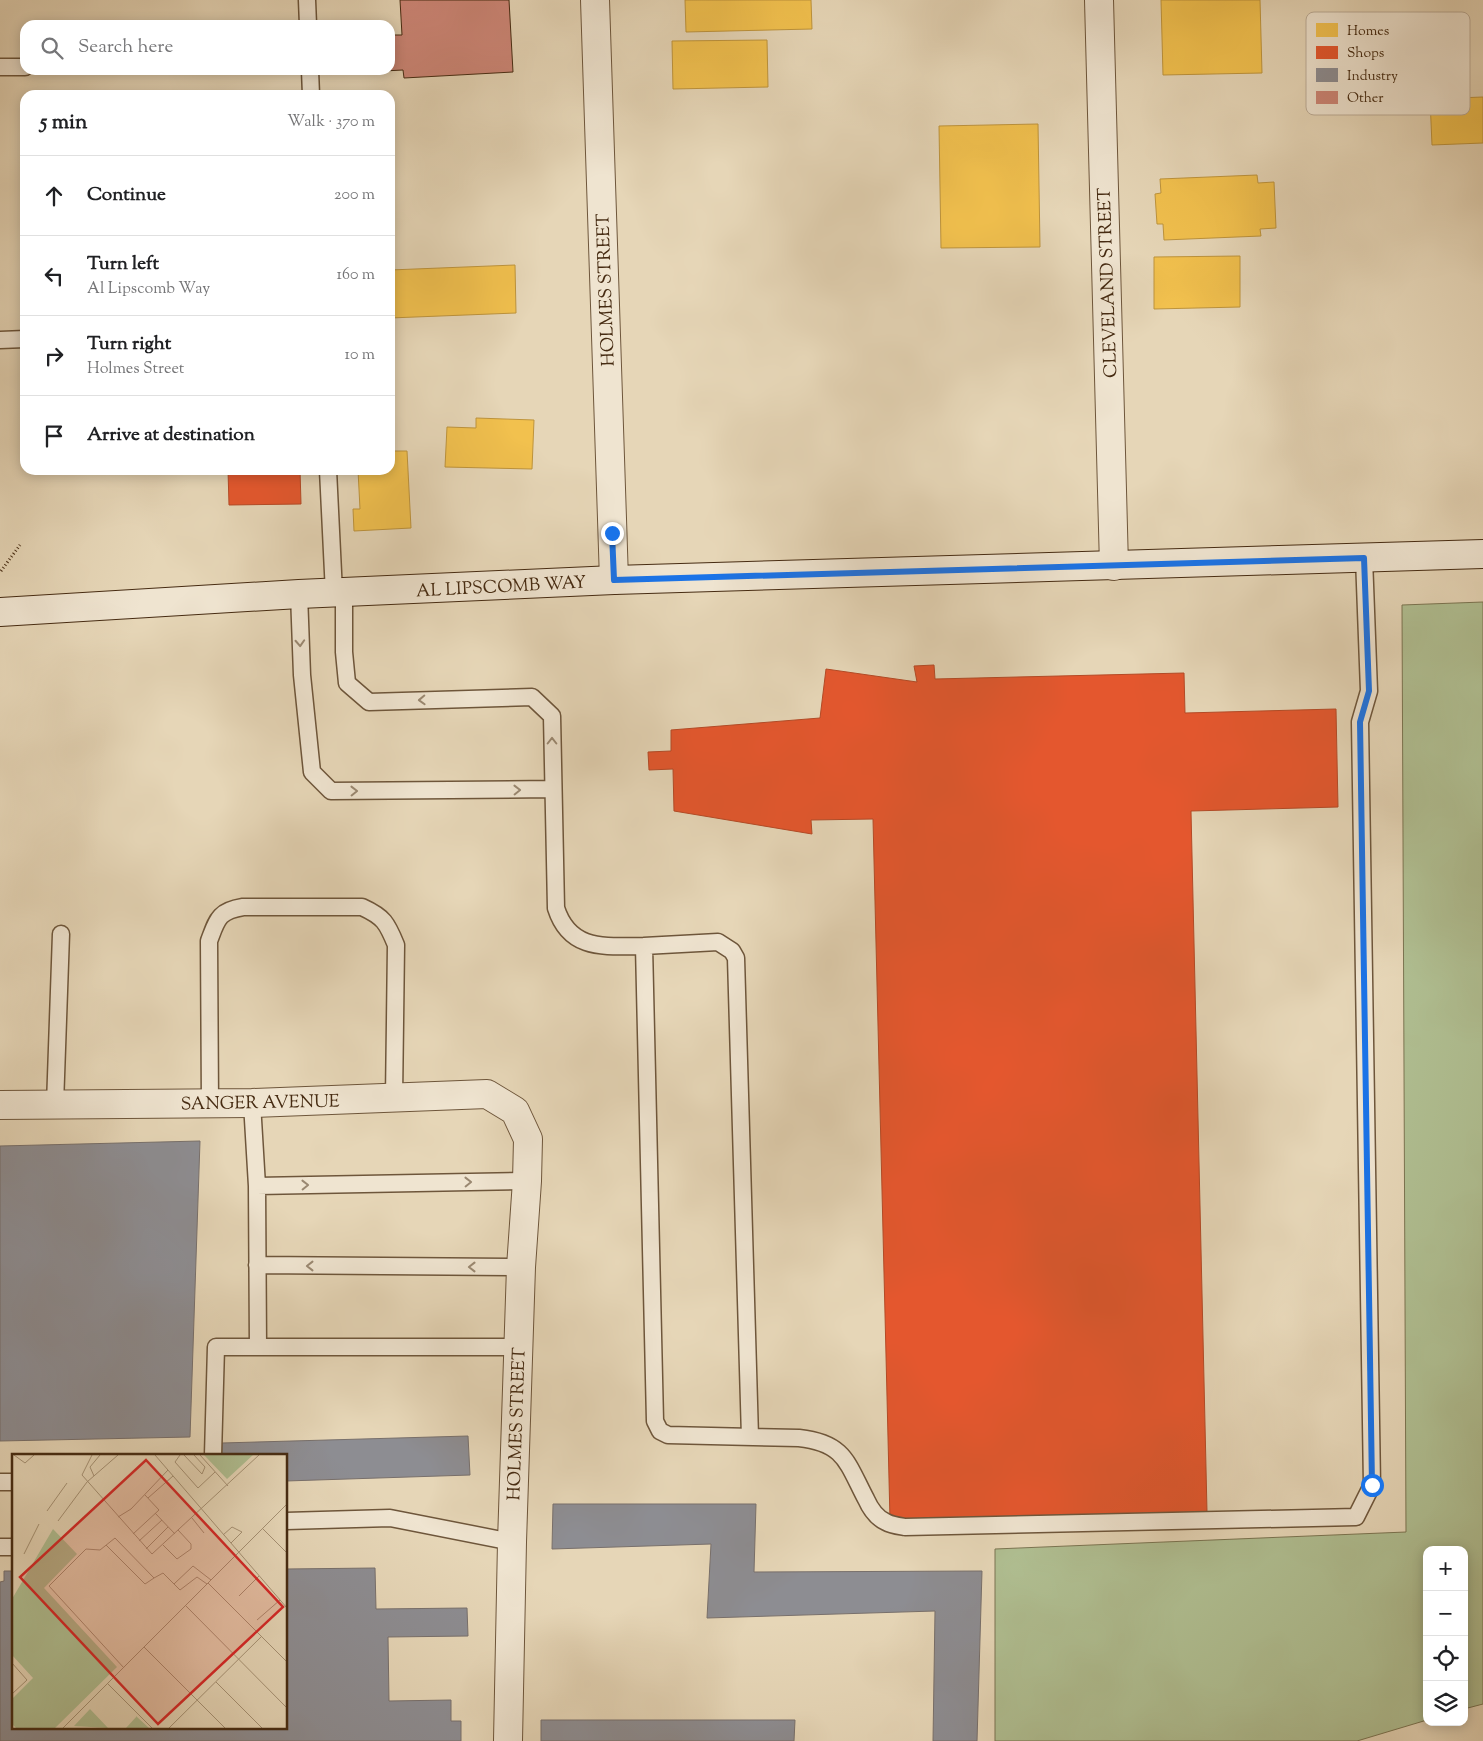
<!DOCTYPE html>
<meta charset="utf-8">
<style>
body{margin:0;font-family:"Sorts Mill Goudy",serif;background:#f6f6f6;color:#202124}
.controls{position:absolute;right:15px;bottom:15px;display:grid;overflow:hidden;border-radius:10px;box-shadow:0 2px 12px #0003}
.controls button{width:45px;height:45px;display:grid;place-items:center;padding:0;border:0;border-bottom:1px solid #e0e0e0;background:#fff;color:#202124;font:25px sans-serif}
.stop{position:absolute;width:15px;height:15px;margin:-11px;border:4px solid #1a73e8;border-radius:50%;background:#fff}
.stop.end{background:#1a73e8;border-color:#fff;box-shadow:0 1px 5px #0008}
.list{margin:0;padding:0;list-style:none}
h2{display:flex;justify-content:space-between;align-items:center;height:65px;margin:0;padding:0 20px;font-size:21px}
h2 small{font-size:16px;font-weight:400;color:#757577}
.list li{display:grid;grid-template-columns:32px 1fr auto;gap:15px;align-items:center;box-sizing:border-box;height:80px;padding:0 20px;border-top:1px solid #e0e0e0}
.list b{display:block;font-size:19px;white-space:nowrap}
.list p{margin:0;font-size:16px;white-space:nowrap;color:#757577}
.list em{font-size:16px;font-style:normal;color:#757577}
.icon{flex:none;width:28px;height:28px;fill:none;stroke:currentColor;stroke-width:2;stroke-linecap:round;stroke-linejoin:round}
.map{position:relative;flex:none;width:1483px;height:1741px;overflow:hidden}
.search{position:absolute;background:#fff;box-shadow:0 2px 12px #0003;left:20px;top:20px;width:375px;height:55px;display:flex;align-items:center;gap:12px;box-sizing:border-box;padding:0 18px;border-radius:15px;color:#757577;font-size:19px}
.panel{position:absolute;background:#fff;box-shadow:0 2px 12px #0003;left:20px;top:90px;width:375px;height:385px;border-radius:15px}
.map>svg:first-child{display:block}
</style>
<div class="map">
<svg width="1483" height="1741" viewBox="0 0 1483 1741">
<rect width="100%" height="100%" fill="#e6d6b7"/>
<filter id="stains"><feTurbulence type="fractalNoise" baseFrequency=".004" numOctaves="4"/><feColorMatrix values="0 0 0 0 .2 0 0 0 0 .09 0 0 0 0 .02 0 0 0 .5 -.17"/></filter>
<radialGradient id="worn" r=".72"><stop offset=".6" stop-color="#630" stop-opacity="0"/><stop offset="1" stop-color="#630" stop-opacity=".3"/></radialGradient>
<path fill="#b0bf92" stroke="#7b7552" d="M1483,602V1704L1464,1709V1550H1427V1720L1357,1741H995V1549L1406,1532L1402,605Z"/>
<path fill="#f2c14e" stroke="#be943c" d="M685,0H811L812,29L686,32Z
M1161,0H1260L1262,73L1163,75Z
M767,40L768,87L673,89L672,41Z
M1483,97V143L1432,145L1430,99Z
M1038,124L1040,247L941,248L939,126Z
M1257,175L1258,183L1274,182L1276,228L1260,229L1261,236L1164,240L1163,224H1157L1155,194L1161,193L1160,179Z
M1240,256V307L1154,309V257Z
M515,265L516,313L390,318V270Z
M476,418L534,420L532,469L445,467L447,427L476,428Z
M390,436L391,451H407L411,528L354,531L353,509H360L358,470H390Z"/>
<path fill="#e4572e" stroke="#b54a26" d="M228,470H300L301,504L229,505Z
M934,665L935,679L1184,673L1185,713L1336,709L1338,807L1191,811L1207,1512L890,1520L873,819L811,820L812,834L674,811L673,769L649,770L648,752L671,751V730L820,718L826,669L917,682L914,666Z"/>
<path fill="#8d8d92" stroke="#78706c" d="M200,1141L190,1437L0,1441V1146Z
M468,1436L470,1475L286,1481V1455H222V1443Z
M553,1504H756L754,1572L982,1571L977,1741H933L935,1611L707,1618L711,1544L552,1549Z
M375,1568L376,1609L467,1608L468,1636L388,1637L389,1701L451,1700V1721H461V1741H0V1582L4,1581V1571H14V1727H286V1569Z
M541,1720H795L794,1741H541Z"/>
<path fill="#cd8677" stroke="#462b12" d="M400,0H509L513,72L404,78L403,70L383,71V70H390V35H402Z"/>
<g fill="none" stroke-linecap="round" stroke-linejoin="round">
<defs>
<path id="lane" d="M307,0L308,25
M0,67H25
M310,70L311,95
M0,340L25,339
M328,470L334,593
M344,593V652L347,683L369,702L532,697L552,716L556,908C570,952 606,946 644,946L655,1421L660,1431L668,1435L799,1438C845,1443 847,1463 866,1499C870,1508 877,1518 886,1522C891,1525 899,1526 905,1527L1356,1517L1372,1485L1360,722L1369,691L1364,558
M299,594L302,675L312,772L331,791L553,789
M644,946L718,942L732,951L736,958L750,1437
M252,1103L257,1186L258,1347
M210,1104L209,941C217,920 218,911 243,907H362C384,917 387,923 396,945L394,1098
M55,1105L61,934
M257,1186L527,1181
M257,1265L521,1267
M213,1455L216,1347H518
M0,1482H14
M286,1521L390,1518L512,1542
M0,1547H14"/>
<path id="street" d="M595,0L614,580
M1099,0L1114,566
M0,1105L252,1103L487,1094L515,1111L528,1139L527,1181L521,1267L512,1542L508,1741"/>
<path id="secondary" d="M0,612L299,594L614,580L1483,554"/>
</defs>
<use href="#lane" stroke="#6e563b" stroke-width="19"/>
<use href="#street" stroke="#6e563b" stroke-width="30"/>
<use href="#secondary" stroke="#462b12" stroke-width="30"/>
<path stroke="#462b12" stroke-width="3" stroke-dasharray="1 2.5" stroke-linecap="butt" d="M1,571L20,545"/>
<use href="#lane" stroke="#efe4d0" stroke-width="16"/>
<use href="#street" stroke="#efe4d0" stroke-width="28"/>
<use href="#secondary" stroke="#efe4d0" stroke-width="28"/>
</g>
<defs><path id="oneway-chevron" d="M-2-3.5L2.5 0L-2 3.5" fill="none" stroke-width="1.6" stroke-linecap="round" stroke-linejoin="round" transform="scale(1.25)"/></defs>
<g stroke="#9a8871">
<use href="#oneway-chevron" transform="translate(300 643) rotate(87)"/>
<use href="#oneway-chevron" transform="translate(422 700) rotate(178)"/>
<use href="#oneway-chevron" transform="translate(552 741) rotate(-90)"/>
<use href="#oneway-chevron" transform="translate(517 790) rotate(-1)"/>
<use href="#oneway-chevron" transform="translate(354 791) rotate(-1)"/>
<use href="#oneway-chevron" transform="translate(468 1182) rotate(-1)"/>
<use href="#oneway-chevron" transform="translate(305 1185) rotate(-1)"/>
<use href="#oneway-chevron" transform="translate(310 1266) rotate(-180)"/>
<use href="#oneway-chevron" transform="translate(472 1267) rotate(-180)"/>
</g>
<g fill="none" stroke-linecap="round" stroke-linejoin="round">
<path stroke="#1a73e8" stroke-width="6" d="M612,533L614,580L1364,558L1369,691L1360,722L1372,1485"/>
</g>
<g text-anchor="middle" stroke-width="5" stroke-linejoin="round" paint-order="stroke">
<g font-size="18" fill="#462b12" stroke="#efe4d0">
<text transform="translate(1107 283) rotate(-92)" y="6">CLEVELAND STREET</text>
<text transform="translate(605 290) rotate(-92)" y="6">HOLMES STREET</text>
<text transform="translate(501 586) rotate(-3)" y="6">AL LIPSCOMB WAY</text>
<text transform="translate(260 1102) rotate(-1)" y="6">SANGER AVENUE</text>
<text transform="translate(516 1424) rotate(-88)" y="6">HOLMES STREET</text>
</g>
</g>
<g transform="translate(12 1454)">
<rect width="275" height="275" fill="#e6d6b7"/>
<path d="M192,1H241L215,25ZM41,75L65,100L32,134L105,213L43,274H4L0,270V245L21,224L0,201V145ZM78,255L96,274L62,272ZM125,262V263L137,274H114Z" fill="#b0bf92"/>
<path fill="none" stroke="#a69275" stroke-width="1" d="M2,1L13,9L22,1M80,1L70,21L140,100L247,1M143,1L275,154M168,1L163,8L186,34L203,18M172,1L190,20L193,13L182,1M188,1L216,32M82,22L78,13L88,1M136,44L161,22M35,57L55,29M143,59L163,80M106,63L119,55L156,16M180,64L192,79M46,67L75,28L106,1M250,74L275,99M121,80L147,56L133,41M211,81L220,73L230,78L219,89M127,87L150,66M94,91L133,130L142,124M151,91L165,105L179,95V90L166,76M134,95L156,73M12,100L27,70M196,129L275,208M162,130L181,112L199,126M227,142L247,122M174,152L275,254M245,166L268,146M132,193L213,274M0,209L15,226L0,240M112,214L37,132L74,95L88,96L103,84L142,124L151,119L168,136L185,123L195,130M204,228L250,274M96,230L140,274M51,274L275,50M157,274L250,182"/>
<path fill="#d62828" fill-opacity="0.15" stroke="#d62828" stroke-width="2.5" d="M134,6L271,153L146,270L8,123Z"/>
<rect width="275" height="275" fill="none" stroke="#462b12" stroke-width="2.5"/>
</g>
<rect x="1306" y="12" width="164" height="103" rx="8" fill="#efe4d0" stroke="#bcac97" stroke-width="1"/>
<rect x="1316" y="23" width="22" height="14" fill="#f2c14e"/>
<rect x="1316" y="46" width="22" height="13" fill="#e4572e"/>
<rect x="1316" y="68" width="22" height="14" fill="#8d8d92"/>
<rect x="1316" y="91" width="22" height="13" fill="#cd8677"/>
<g font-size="14" fill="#462b12">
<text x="1347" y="35">Homes</text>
<text x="1347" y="57">Shops</text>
<text x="1347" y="80">Industry</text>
<text x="1347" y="102">Other</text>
</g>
<rect width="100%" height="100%" filter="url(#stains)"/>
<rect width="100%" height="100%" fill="url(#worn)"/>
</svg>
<div class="controls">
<button>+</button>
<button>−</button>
<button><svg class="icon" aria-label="locate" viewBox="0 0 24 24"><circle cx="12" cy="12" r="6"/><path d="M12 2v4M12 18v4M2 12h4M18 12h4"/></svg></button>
<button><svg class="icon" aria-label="layers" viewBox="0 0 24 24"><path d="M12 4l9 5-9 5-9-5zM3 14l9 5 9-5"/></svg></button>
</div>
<div class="stop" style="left:1372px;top:1485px"></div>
<div class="stop end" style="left:612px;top:533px"></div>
<div class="search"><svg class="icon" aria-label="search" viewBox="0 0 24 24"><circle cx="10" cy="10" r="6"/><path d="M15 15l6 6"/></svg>Search here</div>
<section class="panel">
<h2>5 min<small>Walk · 370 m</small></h2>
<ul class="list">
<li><svg class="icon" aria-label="ahead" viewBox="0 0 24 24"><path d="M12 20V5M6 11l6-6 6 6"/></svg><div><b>Continue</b></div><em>200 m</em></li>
<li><svg class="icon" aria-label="left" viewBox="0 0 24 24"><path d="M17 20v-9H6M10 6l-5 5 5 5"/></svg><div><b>Turn left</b><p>Al Lipscomb Way</p></div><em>160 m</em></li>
<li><svg class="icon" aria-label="right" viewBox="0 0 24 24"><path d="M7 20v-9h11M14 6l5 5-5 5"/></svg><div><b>Turn right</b><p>Holmes Street</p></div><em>10 m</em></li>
<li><svg class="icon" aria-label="arrive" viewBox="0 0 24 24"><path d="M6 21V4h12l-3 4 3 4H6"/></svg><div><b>Arrive at destination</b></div></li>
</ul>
</section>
</div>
